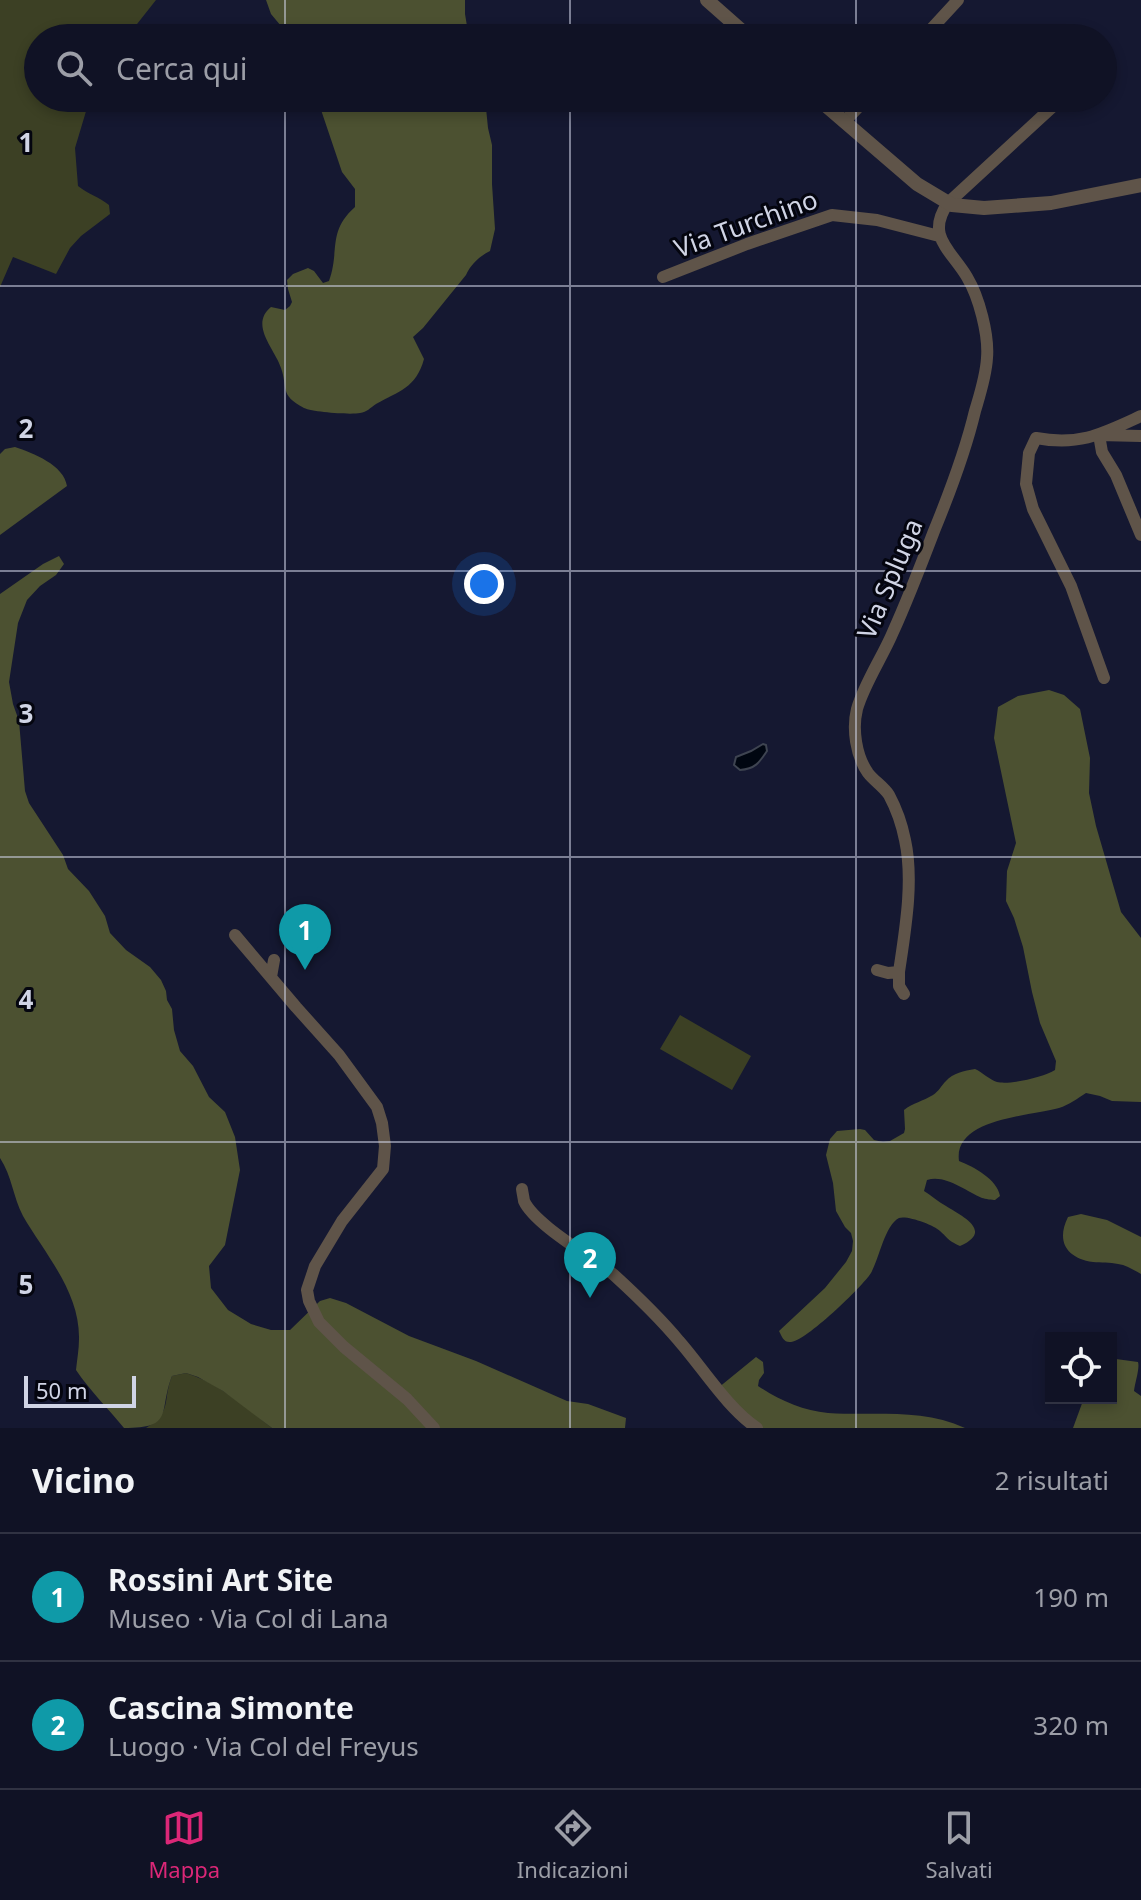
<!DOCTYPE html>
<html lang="it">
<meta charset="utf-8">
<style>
body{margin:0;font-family:"Noto Sans",sans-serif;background:#1e2032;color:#f1f3f6}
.controls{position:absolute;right:24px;bottom:24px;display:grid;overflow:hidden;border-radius:0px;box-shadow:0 4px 12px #0003}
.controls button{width:72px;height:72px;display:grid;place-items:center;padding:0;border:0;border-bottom:2px solid #303242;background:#101225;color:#f1f3f6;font:40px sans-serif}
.scale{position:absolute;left:24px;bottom:20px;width:112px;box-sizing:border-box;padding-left:8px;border:4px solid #d0d4e5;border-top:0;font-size:22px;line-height:28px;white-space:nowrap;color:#d0d4e5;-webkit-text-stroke:6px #04050f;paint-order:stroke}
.you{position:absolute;left:484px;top:584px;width:28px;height:28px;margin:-20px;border:6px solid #fff;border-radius:50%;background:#1a73e8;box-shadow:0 0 0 12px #1a73e833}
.badge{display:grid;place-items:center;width:52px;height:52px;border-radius:50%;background:#db2777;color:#fff;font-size:26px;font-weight:700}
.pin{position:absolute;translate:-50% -66px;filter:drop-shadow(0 2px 4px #0008)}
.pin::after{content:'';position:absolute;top:42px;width:28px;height:24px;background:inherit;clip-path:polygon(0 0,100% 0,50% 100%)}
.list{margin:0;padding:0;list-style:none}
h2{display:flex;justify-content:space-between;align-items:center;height:104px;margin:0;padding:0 32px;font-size:34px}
h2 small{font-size:26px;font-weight:400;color:#9c9ea7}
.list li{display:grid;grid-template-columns:52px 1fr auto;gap:24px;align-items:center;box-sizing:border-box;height:128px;padding:0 32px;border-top:2px solid #303242}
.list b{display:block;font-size:30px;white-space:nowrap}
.list p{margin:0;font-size:26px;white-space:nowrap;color:#9c9ea7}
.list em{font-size:26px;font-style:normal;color:#9c9ea7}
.icon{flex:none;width:44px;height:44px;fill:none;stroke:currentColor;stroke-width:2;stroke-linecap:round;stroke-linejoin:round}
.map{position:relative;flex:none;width:1141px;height:1428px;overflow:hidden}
.search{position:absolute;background:#101225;box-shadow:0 4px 12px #0003;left:24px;right:24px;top:24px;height:88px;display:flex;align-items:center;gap:20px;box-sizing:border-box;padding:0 28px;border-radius:44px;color:#9c9ea7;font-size:30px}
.sheet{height:360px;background:#101225}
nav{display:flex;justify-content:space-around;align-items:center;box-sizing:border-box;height:112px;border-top:2px solid #303242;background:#101225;font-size:22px;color:#9c9ea7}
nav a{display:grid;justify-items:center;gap:4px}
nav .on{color:#db2777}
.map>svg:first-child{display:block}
</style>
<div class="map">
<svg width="1141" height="1428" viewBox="0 0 1141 1428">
<rect width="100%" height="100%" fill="#151831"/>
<path fill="#3c4024" d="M0,0H156L126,38H38V98H90L75,148L78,186C88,194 99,197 109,205L110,214L81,236L70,248L56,274L13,257L0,287Z
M680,1015L751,1056L732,1090L660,1049Z
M186,1373C219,1383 245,1407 272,1428H146C173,1411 162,1401 172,1376Z"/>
<path fill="#4c5131" d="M266,0H465V14L469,38H291L271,14Z
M317,98H485L488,128L492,145V184L495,229L490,251C480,256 471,264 466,275L423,328L413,337L424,359C416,388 399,391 376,404C370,408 367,412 360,413C350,415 313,412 304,408C279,395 288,387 281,368C275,349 249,325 271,307L285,310L290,306L292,302L288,289L287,280L293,274L308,268L314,271L323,283L329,281C340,251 327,232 355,207V189L342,172Z
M15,447C33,453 64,465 67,486L0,535V454L5,449Z
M59,556L64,564L56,575L40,586L27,600L18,623L9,682L13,704L19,721L25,791L29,803L63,855L68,869L89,891L105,916L110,933L126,950L150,967L161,980L166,991L167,1000L172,1009L174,1030L180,1051L193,1066L209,1097L225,1112L235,1137L240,1170L225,1245L209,1266L211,1288L228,1310L251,1324L271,1330H290L320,1301L330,1298L346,1303L409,1336L476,1361L567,1401L588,1404L626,1418L625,1428H272L223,1391L198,1377L186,1373L172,1376C158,1412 175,1428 124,1428C108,1408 90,1391 76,1370C77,1360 79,1349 79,1339C80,1292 45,1254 23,1216C13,1197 12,1176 0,1158V594L43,564Z
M1049,690L1064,695L1080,709L1090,758L1089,793L1096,826L1121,912L1141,938V1102L1112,1101L1100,1096L1086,1093C1078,1098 1069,1105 1059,1108C1031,1116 953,1118 959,1161C974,1167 997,1179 1000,1196L995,1200C993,1200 985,1199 982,1198C966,1191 945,1174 927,1180L924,1191C931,1195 938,1202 946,1206C960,1215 995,1231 960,1246C947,1240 949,1239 940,1231C934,1225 907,1215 899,1218C885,1225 879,1259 871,1273C863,1286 805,1342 791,1342C784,1343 782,1337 779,1331L825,1288L846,1262L852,1251L853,1241L851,1233L845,1227L836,1211L833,1183L826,1155L830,1139L837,1131L860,1129L865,1130L874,1140L883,1142L890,1141L904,1133L905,1129L904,1110C913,1103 923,1101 933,1095C939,1091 941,1086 946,1081C953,1073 964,1071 975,1069C982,1072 990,1080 997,1082C1010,1085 1044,1077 1055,1070L1056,1061L1040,1023L1032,992L1023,947L1014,918L1006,901L1007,871L1016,843L994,738L998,707L1018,696Z
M1081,1214L1107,1220L1141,1237V1274C1134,1270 1126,1265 1118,1264C1110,1262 1101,1263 1093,1262C1066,1258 1056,1241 1068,1217Z
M756,1357L763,1362L764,1373L759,1380L758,1386C779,1400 803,1411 828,1413C874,1416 921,1408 965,1428H757L718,1388Z
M1116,1359L1138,1362C1140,1368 1135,1383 1134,1391L1141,1396V1428H1073L1084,1398H1111V1362Z"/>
<path fill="#000611" stroke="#3e4451" stroke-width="2" d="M763,744L766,745L767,751C759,763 755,769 740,770L734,765L736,757L751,751Z"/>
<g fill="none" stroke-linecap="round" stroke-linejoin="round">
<path stroke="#5f5449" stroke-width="12" d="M923,38L958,0
M1103,60L1104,59
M844,122L867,98
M663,277L747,244L832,215L877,220L939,236
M1141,436L1099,435L1102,452L1116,475L1141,535
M1104,678L1071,586L1033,509L1026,484L1029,453L1036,438C1080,446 1102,434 1141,416
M235,935L296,1007L339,1055L377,1107L382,1123L385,1146L383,1169L342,1221L315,1266L307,1290L309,1301L319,1322L344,1347L407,1399L434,1428
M877,970L888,973L899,972C905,931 914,881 905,840C902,825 896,808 889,795C883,786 874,781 868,773C856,756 852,729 857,709C864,684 883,656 893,632C908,599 921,565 934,531C950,492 965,453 975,411C980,394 986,376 987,358C989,335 979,297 967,277C951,250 925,236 948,203L1062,98
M899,972V986L904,994
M271,977L274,960
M522,1189C522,1190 524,1200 524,1201C535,1225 592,1257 614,1275C637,1296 659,1317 679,1341C702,1367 728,1409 757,1428"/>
<path stroke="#5f5449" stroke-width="14" d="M707,0L750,38
M817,98L917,184L952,205L984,208L1051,203L1141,185"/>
</g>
<path fill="none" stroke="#d0d4e5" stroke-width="2" stroke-opacity="0.55" d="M285,0V38M570,0V38M856,0V38M285,98V1428M570,98V1428M856,98V1428M0,286H1141M0,571H1141M0,857H1141M0,1142H1141"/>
<g text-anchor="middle" stroke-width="6" stroke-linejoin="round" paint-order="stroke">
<g font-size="26" fill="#d0d4e5" stroke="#04050f">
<text transform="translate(746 224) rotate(-20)" y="9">Via Turchino</text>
<text transform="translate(890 579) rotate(-67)" y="9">Via Spluga</text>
</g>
</g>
<g font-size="26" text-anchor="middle" font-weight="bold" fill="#d0d4e5" stroke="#04050f" stroke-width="6" stroke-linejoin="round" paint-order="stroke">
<text x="26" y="152">1</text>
<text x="26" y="438">2</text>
<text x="26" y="723">3</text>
<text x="26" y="1009">4</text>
<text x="26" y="1294">5</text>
</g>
</svg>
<div class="controls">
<button><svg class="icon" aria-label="locate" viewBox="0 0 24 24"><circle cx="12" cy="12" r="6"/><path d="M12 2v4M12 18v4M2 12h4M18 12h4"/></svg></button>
</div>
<div class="scale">50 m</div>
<div class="you"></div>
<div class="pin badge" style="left:305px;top:970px;background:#0f9aa8">1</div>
<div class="pin badge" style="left:590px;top:1298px;background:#0f9aa8">2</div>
<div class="search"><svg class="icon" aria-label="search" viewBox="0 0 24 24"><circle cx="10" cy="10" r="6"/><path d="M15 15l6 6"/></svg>Cerca qui</div>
</div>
<section class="sheet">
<h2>Vicino<small>2 risultati</small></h2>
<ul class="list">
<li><span class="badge" style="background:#0f9aa8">1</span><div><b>Rossini Art Site</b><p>Museo · Via Col di Lana</p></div><em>190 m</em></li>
<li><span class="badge" style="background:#0f9aa8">2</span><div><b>Cascina Simonte</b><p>Luogo · Via Col del Freyus</p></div><em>320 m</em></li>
</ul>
</section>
<nav>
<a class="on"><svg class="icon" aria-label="map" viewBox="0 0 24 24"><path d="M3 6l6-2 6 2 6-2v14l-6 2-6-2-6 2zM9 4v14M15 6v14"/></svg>Mappa</a>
<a><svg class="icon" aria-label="directions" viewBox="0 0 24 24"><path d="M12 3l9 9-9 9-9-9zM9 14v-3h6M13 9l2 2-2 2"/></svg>Indicazioni</a>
<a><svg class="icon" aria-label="saved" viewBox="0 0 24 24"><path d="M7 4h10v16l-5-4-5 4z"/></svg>Salvati</a>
</nav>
